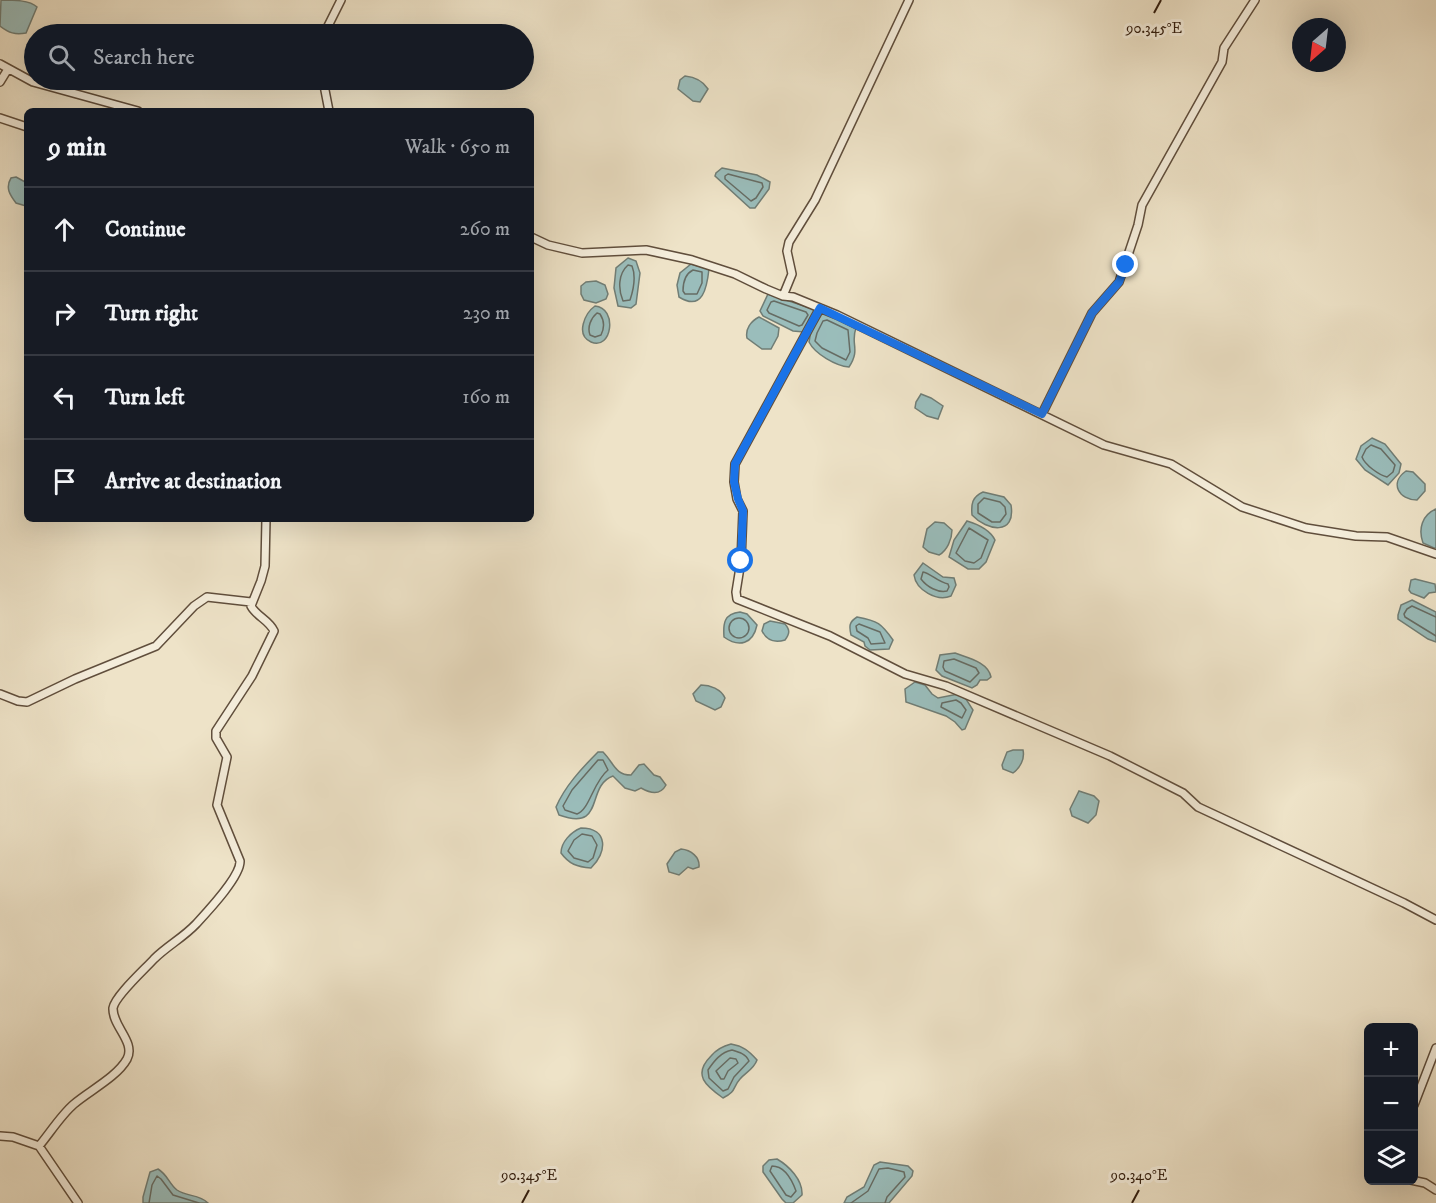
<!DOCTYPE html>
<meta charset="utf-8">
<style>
body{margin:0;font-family:"IM FELL DW Pica",serif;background:#242831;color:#f1f3f6}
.controls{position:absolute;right:18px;bottom:18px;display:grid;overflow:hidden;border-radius:9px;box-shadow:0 6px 24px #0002}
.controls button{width:54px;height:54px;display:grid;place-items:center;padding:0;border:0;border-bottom:2px solid #363941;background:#171b24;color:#f1f3f6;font:30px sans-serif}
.compass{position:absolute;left:1292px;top:18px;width:54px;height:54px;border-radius:50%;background:#171b24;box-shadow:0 6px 24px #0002;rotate:208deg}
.stop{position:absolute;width:18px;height:18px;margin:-14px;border:4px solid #1a73e8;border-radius:50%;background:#fff}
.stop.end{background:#1a73e8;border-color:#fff;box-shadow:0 2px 6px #0008}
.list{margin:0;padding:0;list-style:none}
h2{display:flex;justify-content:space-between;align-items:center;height:78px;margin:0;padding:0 24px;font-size:26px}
h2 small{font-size:20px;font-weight:400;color:#9ea1a6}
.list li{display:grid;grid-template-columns:39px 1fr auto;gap:18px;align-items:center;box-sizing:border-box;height:84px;padding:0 24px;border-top:2px solid #363941}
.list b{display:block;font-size:22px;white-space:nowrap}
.list em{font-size:20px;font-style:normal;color:#9ea1a6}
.icon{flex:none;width:33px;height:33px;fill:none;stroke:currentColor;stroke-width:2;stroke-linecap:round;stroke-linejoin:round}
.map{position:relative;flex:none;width:1436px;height:1203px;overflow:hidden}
.search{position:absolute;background:#171b24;box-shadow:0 6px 24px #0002;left:24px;top:24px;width:510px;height:66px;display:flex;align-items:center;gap:15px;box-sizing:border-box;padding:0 21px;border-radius:33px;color:#9ea1a6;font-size:22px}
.panel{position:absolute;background:#171b24;box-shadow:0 6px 24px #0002;left:24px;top:108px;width:510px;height:414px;border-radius:9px}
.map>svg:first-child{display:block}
</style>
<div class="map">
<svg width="1436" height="1203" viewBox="0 0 1436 1203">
<rect width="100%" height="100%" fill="#eee3c8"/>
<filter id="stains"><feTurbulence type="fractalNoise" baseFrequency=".00333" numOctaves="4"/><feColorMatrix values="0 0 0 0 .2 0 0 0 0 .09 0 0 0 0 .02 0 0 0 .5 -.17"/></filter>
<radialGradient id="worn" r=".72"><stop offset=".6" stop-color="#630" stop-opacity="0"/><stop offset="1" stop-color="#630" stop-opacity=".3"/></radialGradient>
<path fill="#9abdbb" stroke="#707d75" stroke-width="1.5" d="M1,0C13,0 30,0 37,7L26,33C15,35 9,33 0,26Z
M685,76C695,77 703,81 708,89L700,102L693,101L678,89L680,80Z
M722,168L757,175L770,182L769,189L755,208H750L715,176L716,173Z
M16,177L27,183L26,206L16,203C10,195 5,188 11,178Z
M628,258L636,261L640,273L636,304L631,308L618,306L614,288L616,268Z
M691,264L709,269C707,287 703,312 679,297L677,285L680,273Z
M596,281L605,285L608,294L606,299L596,303L584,300L581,294V286L586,282Z
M768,294L813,309L814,312L804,332L793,331L763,316L760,311Z
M595,306C618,308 612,351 591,342C575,335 585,313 595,306Z
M823,312L856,328C850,344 861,349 849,367C836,366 815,354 809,342L811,331Z
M759,317L779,328L778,336L771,349H762L747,338C745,329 751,321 759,317Z
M921,394L931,398L943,406L938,419L927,416L915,408L916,402Z
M1372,438L1385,444L1401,464L1399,473L1388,485L1365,470L1356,459L1361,446Z
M1406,471L1413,472L1425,484V491L1417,500C1399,500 1389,483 1406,471Z
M983,492L1004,497L1011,505C1016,536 987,531 972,515C971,504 972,497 983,492Z
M1436,509V548H1434L1423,543C1418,529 1422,515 1436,509Z
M967,521C977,524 990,530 995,540L986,562L979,569H968L949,557L954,540Z
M935,522L944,523L952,530C952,539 947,551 939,555L929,552L923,547L927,529Z
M923,563L943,577L954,578L956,585L951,596C937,602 916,590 914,575Z
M1415,579L1435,584L1436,592L1429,593L1424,598L1411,593L1409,590L1411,580Z
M1412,600L1436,612V642L1428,639L1398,619V615L1401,605Z
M740,612L747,614L757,625C753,644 739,648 724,637C723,623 724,614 740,612Z
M857,617C878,621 881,623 893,640L889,649L870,650L865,646L864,642L851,635C849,626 849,622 857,617Z
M770,621L785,624C790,630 790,633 785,640C775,643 767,641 762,631L764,624Z
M955,653C968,658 988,662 991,677L987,680H980L977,685L972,688L942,676L936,670L940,655Z
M915,682L925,685L932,694L938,698L958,694L966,699L973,710L965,729L962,730L955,722L946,716L906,702L905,689Z
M701,685C710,685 721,689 725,698L721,707L715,710L696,701L693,694Z
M1013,750H1023C1025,759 1020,768 1013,773L1003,769L1002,765L1007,752Z
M598,752H603C614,763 615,775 631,775L639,765L644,764L654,775L660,777L666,785C660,796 650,793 641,788L635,791L625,788L613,776C585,786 606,832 559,815L556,807C565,786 582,768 598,752Z
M1079,791L1094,796L1099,801L1096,815L1088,823L1072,816L1070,809Z
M581,828C609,828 607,853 591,868C577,867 569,864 561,853C561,842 571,832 581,828Z
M681,849C691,850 700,857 699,867L693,869L688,867L679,875L669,872L667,864L675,852Z
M731,1044C743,1046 749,1051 757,1060C754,1069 745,1073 740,1079C732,1088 737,1091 723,1098C706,1086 692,1075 711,1056C716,1050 723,1046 731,1044Z
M777,1159C789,1166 803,1180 802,1195L793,1203H786L782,1199L763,1172V1166L769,1160Z
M880,1162L908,1166L913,1171L912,1176L889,1203H844L847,1197L864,1187L874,1165Z
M158,1169C168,1175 169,1184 177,1190C187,1197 199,1194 208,1203H143V1197L150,1172Z"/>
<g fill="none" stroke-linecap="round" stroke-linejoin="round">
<path stroke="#666c64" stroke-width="1.5" d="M728,174L762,183L763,187L756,198L751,201L725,179V176Z
M628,265L632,266C636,276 633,291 630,300L623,301C618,289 618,274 628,265Z
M693,270L702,272V283L697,294H685L683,291C683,282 685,274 693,270Z
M774,301L806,312L808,315L802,325L799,326L769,313L767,310L771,302Z
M597,313L600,314C604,320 605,327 601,335L595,337L590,335C587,327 591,318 597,313Z
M827,320L848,330L850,352L846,360L822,348L815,341L817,333L823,321Z
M1371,445L1381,449L1395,465L1393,472L1387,477C1379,475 1365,465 1362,457L1366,449Z
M984,498L1000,502L1005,507L1006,514L1000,522H992L978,513V504Z
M969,528L988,540L981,558L974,563L965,561L956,553Z
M923,572C930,573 938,582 948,584L949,587L947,591C938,593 927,587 921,579Z
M1436,617L1412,606L1407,609L1404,614L1405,617L1436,636
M729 628a10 10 0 1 1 20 0a10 10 0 1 1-20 0Z
M859,624L880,632L885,643L871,644L868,638L857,631L856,626Z
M954,659L976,668L979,673L970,682L945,671L943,667L944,661Z
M956,700L961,703L966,710L962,718L941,707L942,703Z
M598,760H603L608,770C593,782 590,809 577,814L565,810L563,806L572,790Z
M582,834L592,836L597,845L593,858L588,862L574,858L568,851L574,840Z
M732,1050C739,1052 746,1054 749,1061L734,1077L728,1089L723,1091L709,1078L708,1070C714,1061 721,1052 732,1050Z
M730,1058L736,1059L738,1063L728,1071L724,1079H721L716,1071Z
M772,1166C785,1166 792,1180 796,1191L791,1197L786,1195L770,1171Z
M149,1203L152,1185L157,1176L161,1179L173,1195L199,1203
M851,1203L868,1191L879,1169L888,1168L904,1172L905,1177L887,1197L885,1203"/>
<defs>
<path id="minor" d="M324,34L341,0
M0,64L33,82L138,111
M323,80L329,111
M0,82L8,69
M0,118L27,127
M531,237L548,245L582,253L646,250L692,260L735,274L766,289L783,296L793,297L837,315L1104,445L1171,464L1242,507L1306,528L1356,536L1387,537L1436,554
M783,296L792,274L787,251L789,242L815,200L909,0
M820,308L735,464L734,482L737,499L743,511L741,561L736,592L737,599L830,636L905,674L946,686L1110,756L1183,793L1198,807L1404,903L1436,920
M1042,414L1092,313L1119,282L1138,225L1142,205L1222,62L1224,48L1255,0
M0,694L18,701L27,702L75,679L156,646L194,606L207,597L251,602
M1414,1105L1436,1048
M0,1136L13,1137L39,1146L78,1203
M39,1146C50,1133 61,1115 74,1104C89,1091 117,1077 127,1059C136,1042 112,1026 113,1008C115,996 145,969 154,959C167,946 184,937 196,924C208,911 241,876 240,861L217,805L227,757L216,738V731L252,676L274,631C269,620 256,616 251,606L261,581L265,566L266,519
M1411,1180L1425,1183L1436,1190"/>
</defs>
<use href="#minor" stroke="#604e3c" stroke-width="10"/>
<use href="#minor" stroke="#f4eddb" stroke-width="7"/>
</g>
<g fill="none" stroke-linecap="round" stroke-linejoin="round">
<path stroke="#1a73e8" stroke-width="8" d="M741,561L743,511L738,499L734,482L735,464L820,308L1042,414L1092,313L1119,282L1126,265"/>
</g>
<path fill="none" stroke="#311c0d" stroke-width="2" d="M1154,13L1161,0M522,1203L529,1190M1132,1203L1139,1190"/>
<g font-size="15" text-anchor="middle" fill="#311c0d" stroke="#f4eddb" stroke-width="6" stroke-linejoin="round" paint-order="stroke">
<text x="1154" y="33">90.345°E</text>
<text x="529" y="1180">90.345°E</text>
<text x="1139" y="1180">90.340°E</text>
</g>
<rect width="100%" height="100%" filter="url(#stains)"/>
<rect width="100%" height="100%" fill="url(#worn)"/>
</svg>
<div class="controls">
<button>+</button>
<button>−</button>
<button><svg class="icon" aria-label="layers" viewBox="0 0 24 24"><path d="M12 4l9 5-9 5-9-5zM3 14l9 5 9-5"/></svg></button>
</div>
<svg class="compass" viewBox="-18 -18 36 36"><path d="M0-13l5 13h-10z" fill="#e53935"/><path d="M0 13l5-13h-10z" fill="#9ea1a6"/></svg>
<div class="stop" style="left:741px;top:561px"></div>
<div class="stop end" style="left:1126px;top:265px"></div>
<div class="search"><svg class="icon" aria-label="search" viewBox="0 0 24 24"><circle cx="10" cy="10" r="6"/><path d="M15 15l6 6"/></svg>Search here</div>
<section class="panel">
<h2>9 min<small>Walk · 650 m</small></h2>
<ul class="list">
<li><svg class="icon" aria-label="ahead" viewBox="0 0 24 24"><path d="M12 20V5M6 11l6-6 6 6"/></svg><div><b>Continue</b></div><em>260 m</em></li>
<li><svg class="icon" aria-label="right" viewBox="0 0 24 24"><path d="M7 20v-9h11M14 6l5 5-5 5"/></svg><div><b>Turn right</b></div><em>230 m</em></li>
<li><svg class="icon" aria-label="left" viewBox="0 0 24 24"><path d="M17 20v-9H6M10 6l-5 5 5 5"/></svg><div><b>Turn left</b></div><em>160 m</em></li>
<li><svg class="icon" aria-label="arrive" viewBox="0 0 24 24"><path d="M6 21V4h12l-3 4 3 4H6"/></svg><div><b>Arrive at destination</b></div></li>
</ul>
</section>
</div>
